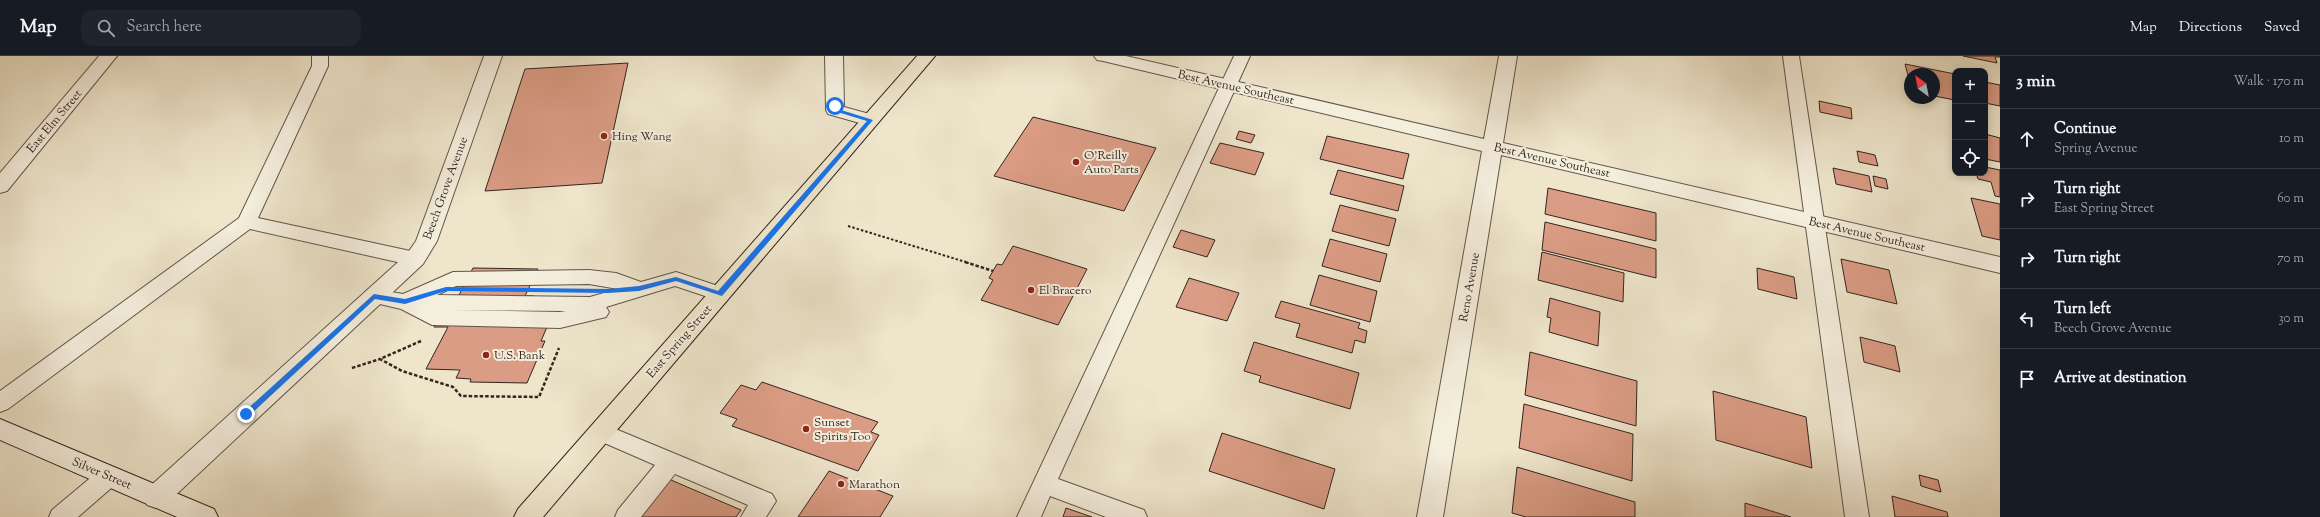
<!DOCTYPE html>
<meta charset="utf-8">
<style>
body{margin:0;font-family:"Sorts Mill Goudy",serif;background:#20242c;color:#f1f3f6}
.controls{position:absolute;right:12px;top:12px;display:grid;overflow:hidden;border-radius:8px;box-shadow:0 2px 10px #0003}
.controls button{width:36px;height:36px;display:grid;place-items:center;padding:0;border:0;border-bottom:1px solid #363941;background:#171b24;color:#f1f3f6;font:20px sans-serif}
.compass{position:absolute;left:1904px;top:12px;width:36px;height:36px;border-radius:50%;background:#171b24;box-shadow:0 2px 10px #0003;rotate:328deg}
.stop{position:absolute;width:12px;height:12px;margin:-9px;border:3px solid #1a73e8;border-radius:50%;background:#fff}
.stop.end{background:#1a73e8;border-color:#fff;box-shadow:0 1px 4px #0008}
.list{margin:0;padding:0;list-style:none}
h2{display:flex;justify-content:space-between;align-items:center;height:52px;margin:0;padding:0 16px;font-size:17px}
h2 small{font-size:13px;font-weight:400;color:#9ea1a6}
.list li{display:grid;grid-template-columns:26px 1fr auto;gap:12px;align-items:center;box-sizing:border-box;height:60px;padding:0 16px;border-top:1px solid #363941}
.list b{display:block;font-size:15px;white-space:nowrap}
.list p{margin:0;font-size:13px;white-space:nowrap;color:#9ea1a6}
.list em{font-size:13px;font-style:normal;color:#9ea1a6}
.icon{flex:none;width:22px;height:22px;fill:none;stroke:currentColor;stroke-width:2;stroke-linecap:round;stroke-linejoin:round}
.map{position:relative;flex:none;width:2000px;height:461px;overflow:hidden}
header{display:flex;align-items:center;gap:24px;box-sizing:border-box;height:56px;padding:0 20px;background:#171b24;border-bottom:1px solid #363941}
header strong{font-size:19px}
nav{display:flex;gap:22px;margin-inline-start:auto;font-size:14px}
.search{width:280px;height:36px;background:#20242c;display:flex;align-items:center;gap:10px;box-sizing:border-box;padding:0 14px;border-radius:12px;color:#9ea1a6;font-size:15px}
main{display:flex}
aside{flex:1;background:#171b24}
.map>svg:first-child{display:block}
</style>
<header>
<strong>Map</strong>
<div class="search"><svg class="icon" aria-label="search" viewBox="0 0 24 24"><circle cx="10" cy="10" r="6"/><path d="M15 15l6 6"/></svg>Search here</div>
<nav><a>Map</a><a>Directions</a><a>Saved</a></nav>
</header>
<main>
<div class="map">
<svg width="2000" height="461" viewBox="0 0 2000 461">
<rect width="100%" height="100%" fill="#eee5cb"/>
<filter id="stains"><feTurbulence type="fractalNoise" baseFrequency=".005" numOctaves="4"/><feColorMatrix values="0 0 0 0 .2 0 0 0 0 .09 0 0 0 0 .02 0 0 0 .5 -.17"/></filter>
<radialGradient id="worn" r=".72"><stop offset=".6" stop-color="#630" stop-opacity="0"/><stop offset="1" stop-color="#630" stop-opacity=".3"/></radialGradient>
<path fill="#da9c84" stroke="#332520" d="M1963,0H2000V1H1995L1997,7Z
M628,7L602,127L485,135L525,13Z
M1905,8L1955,18V44L1934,40V18H1910V27Z
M1985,26L2000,29V50L1985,47Z
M1819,45L1851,52L1852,63L1820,56Z
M1033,61L1156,92L1124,155L994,120Z
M1239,75L1255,79L1251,87L1236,83Z
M1985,78L2000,82V106L1985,103Z
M1327,80L1409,98L1403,123L1320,103Z
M1220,87L1264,97L1255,119L1210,107Z
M1857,95L1875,99L1878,110L1859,106Z
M1985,111L2000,114V141L1995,140L1991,126L1978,123L1976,117H1985Z
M1833,112L1869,120L1872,136L1836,128Z
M1338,114L1404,130L1398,155L1330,138Z
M1873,120L1886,123L1888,133L1875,130Z
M1548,132L1656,157V185L1545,158Z
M1971,142L2000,148V184L1982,180Z
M1340,149L1396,163L1389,190L1332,175Z
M1545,166L1656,193V222L1542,194Z
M1181,174L1215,184L1207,201L1173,191Z
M1330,183L1387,198L1380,226L1322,210Z
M1013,190L1087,213L1058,269L981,244L993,224L989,222L997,208L1002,209Z
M1542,196L1624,217L1623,246L1538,224Z
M1841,203L1889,214L1897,248L1847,236Z
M473,212L538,213L525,240H534L520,270L444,268Z
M1757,212L1794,221L1797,243L1758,233Z
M1319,219L1377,235L1370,266L1310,249Z
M1189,222L1239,237L1227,265L1176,251Z
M1550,242L1600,256L1598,290L1549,276L1551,262L1547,261Z
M1281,245L1360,267L1358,272L1367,275L1365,287L1355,284L1352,297L1296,281L1300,268L1275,261Z
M435,268L547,271L541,285H545L527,327L470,326L471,323L456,322L460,314L426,313L448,271H434Z
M1860,281L1895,290L1900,316L1864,306Z
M1254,286L1359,317L1350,353L1259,326L1261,320L1244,315Z
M1530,296L1637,325L1636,370L1525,339Z
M762,326L878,366L871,376L879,379L858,415L732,370L737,363L720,357L741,329L756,334Z
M1713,335L1806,361L1812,412L1716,384Z
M1524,348L1633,378L1632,425L1519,392Z
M1222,377L1335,413L1324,453L1209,415Z
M1517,411L1635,446V461H1526L1512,457Z
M829,415L893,440L880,461H798Z
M1919,419L1938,424L1941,436L1921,430Z
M664,421L741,454L736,461H641L635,458Z
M1892,440L1947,456L1948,461H1895Z
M1745,447L1791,461H1745Z
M1066,452L1092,461H1063Z"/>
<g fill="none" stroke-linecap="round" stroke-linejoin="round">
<defs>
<path id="lane" d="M312,0H328V10L258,162L415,196L422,198L425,203L422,208L415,210L250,173L8,353L0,356V335L239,162L312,10Z
M1234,0H1250L1058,423L1144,454L1147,461H1106L1050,440L1041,461H1017Z
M1783,0H1799L1869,461H1845Z
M589,214L616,217L641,226L676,216L727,233L730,238L727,243L720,245L675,230L606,251L609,256L606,261L560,272L432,269L401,253L367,245L364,240L367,235L374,233L403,238L453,216ZM589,228L618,233L590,241L437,239L456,230ZM454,254L566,255L560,256Z
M601,367L772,438L776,445L766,461H741L748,449L675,418L641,461H615L618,454L655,409L593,382L590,376L593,370Z
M109,410L117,413L121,420L117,427L78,461H49L52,454L101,413Z"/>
<path id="street" d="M99,0H117L7,135L0,137V117Z
M484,0H502L437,185L423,208L165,449L156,452L147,449L143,441L147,433L407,198L416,185Z
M825,0H843L844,51L877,60L879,64L877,68L870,70L828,58L826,54Z
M1094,0H1126L1484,83L1499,0H1517L1503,87L2000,201V217L1501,99L1443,461H1417L1482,95L1103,5L1097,4Z"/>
<path id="secondary" d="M0,363L214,453L218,461H177L0,384Z"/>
<path id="primary" d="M917,0H935L543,461H514L518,453Z"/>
</defs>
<use href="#lane" stroke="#62554b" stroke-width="2"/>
<use href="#street" stroke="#62554b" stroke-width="2"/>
<use href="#secondary" stroke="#332520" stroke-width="2"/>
<use href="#primary" stroke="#332520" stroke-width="2"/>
<path stroke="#332520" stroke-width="2" stroke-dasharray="2.5 2" stroke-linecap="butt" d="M848,170L969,207"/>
<path stroke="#332520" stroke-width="2.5" stroke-dasharray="3.5 2" stroke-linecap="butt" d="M965,206L993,215
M421,285L380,303L402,315L453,331L461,340L539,341L559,292
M352,312L380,303"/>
<use href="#lane" fill="#f4eedd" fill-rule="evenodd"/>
<use href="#street" fill="#f4eedd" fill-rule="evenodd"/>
<use href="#secondary" fill="#f4eedd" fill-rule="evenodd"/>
<use href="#primary" fill="#eee5cb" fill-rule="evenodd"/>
</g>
<path fill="#1a73e8" d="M833,49H837L838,53L873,64L722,240L676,225L639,235L608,237L446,235L405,248L375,243L249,360H244V356L374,238L405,243L446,231L608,233L639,230L676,221L718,235L867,65L834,55Z"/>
<g fill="#8f2418" stroke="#f4eedd" stroke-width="1.5">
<circle cx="604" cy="80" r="4"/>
<circle cx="1076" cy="106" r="4"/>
<circle cx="1031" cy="234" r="4"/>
<circle cx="486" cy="299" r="4"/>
<circle cx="806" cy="373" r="4"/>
<circle cx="841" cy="428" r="4"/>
</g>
<g text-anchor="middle" stroke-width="4" stroke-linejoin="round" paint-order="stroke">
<g font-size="12" fill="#332520" stroke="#f4eedd">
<text transform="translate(1236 31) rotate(13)" y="4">Best Avenue Southeast</text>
<text transform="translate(54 65) rotate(-50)" y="4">East Elm Street</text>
<text transform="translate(1552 104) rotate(13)" y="4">Best Avenue Southeast</text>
<text transform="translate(445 132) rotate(-70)" y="4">Beech Grove Avenue</text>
<text transform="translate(1867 178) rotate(13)" y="4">Best Avenue Southeast</text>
<text transform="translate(1469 231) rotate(-80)" y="4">Reno Avenue</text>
<text transform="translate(679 285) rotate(-49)" y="4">East Spring Street</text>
<text transform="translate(102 417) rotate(23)" y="4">Silver Street</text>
</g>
<g font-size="12" fill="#332520" stroke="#f4eedd" text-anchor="start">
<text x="612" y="84">Hing Wang</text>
<text x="1084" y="103">O'Reilly<tspan x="1084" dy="14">Auto Parts</tspan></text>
<text x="1039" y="238">El Bracero</text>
<text x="494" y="303">U.S. Bank</text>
<text x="814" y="370">Sunset<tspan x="814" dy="14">Spirits Too</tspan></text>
<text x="849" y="432">Marathon</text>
</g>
</g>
<rect width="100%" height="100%" filter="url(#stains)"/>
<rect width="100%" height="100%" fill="url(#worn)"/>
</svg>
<div class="controls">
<button>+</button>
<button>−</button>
<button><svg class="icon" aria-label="locate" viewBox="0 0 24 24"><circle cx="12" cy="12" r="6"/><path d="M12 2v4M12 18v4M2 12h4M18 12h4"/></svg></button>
</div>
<svg class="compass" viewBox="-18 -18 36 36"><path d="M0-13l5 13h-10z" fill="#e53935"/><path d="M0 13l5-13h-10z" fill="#9ea1a6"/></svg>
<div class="stop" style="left:835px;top:50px"></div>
<div class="stop end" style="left:246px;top:358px"></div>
</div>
<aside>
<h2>3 min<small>Walk · 170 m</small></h2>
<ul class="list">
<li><svg class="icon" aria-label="ahead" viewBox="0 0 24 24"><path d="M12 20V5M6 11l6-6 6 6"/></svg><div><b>Continue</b><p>Spring Avenue</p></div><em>10 m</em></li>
<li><svg class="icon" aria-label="right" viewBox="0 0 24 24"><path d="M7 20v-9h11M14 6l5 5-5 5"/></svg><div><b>Turn right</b><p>East Spring Street</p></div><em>60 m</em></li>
<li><svg class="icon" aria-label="right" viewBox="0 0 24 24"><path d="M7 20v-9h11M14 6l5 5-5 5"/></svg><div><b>Turn right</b></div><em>70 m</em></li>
<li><svg class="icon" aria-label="left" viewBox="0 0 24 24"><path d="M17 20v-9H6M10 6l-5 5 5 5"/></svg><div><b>Turn left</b><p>Beech Grove Avenue</p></div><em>30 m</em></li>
<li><svg class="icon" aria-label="arrive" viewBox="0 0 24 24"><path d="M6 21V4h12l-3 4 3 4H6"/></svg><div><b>Arrive at destination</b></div></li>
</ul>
</aside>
</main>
